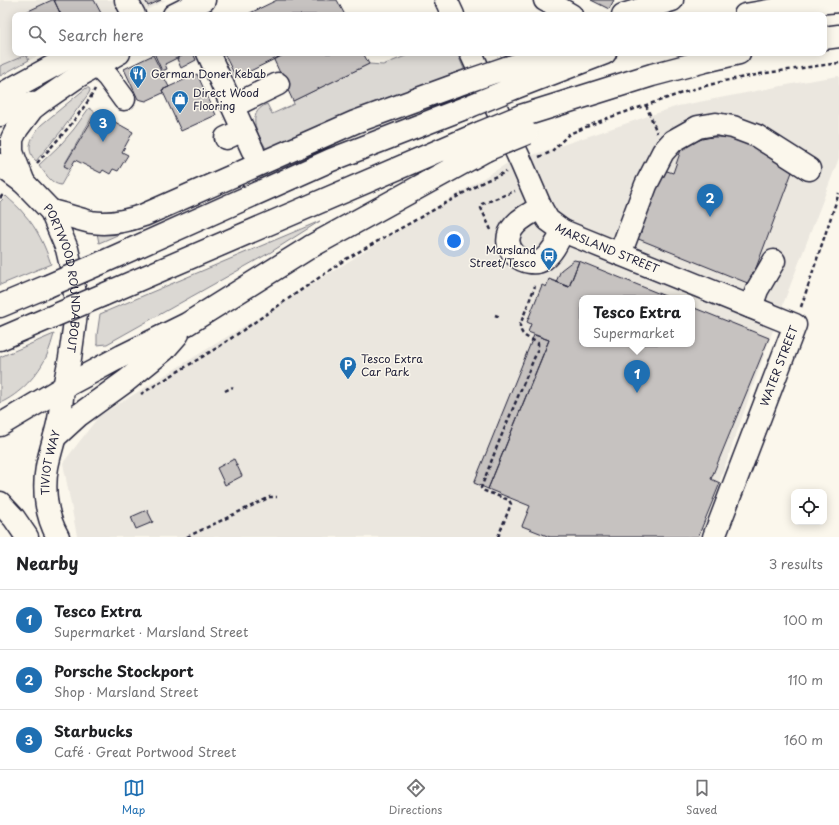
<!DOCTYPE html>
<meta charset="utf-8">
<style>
body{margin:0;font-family:"Playpen Sans",sans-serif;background:#f6f6f6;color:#202124}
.controls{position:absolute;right:12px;bottom:12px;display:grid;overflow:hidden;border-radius:8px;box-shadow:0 2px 10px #0003}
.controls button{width:36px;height:36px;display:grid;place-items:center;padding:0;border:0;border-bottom:1px solid #e0e0e0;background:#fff;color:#202124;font:20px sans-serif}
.you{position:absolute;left:454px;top:241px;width:14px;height:14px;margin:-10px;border:3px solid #fff;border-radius:50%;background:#1a73e8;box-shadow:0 0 0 6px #1a73e833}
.badge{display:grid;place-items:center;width:26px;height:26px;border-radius:50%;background:#1f6fb2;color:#fff;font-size:13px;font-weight:700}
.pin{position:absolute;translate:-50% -33px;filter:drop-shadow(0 1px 2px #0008)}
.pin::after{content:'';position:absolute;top:21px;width:14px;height:12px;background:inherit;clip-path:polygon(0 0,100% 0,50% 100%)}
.popup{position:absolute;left:579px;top:295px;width:116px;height:52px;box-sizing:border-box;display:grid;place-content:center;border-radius:8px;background:#fff;filter:drop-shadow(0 1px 3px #0005);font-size:13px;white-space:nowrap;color:#757577}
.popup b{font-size:15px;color:#202124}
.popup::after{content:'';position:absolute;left:50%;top:100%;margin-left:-8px;border:8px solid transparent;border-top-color:#fff}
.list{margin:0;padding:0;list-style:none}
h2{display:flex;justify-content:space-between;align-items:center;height:52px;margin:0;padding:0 16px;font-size:17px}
h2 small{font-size:13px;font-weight:400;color:#757577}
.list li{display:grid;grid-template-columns:26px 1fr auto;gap:12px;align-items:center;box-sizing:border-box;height:60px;padding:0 16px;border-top:1px solid #e0e0e0}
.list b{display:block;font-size:15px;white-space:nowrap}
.list p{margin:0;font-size:13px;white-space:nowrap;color:#757577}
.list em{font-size:13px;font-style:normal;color:#757577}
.icon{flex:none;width:22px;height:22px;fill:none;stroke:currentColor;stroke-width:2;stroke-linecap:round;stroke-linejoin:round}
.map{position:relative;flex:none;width:839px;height:537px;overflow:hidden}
.search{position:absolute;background:#fff;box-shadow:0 2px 10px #0003;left:12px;right:12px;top:12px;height:44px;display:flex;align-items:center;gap:10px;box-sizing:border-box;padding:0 14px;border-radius:8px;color:#757577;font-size:15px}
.sheet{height:232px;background:#fff}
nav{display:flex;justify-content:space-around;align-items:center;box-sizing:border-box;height:56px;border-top:1px solid #e0e0e0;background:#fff;font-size:11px;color:#757577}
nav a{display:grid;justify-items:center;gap:2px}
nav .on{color:#1f6fb2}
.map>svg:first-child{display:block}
</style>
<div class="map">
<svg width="839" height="537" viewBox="0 0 839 537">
<rect width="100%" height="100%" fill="#fbf7ec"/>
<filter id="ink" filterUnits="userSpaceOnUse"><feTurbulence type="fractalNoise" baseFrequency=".025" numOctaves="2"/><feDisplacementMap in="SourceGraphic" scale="8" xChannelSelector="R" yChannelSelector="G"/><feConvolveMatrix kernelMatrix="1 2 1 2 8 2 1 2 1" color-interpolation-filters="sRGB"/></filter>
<g filter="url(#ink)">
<path fill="#ebe7df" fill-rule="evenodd" d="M0,0H166L148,9L129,15H15V53H43L0,76Z
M839,76V158L769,341L700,537H78L77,536L63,463L99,416L506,164L678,106L813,80ZM582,298H692V344H582Z"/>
<path fill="#dbd8d3" stroke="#7e7d87" d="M413,53H457L464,69L267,150C259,136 244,114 267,104L272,114L294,104L293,101L369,64L383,65Z
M26,55L29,60L0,76V66Z
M86,88H89L90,90L89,93L62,130L36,161C24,149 32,136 41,125Z
M89,108L95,112L64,165L70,169L61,185C51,184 45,173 39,165L62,143L74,129Z
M6,196C12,202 19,207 24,214C37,228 45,246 51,264L0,285V202Z
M320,221L271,252L107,344L97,345V335L100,314Z
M131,229L99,243L97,233Z
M54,334C52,341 50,348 47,355C39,374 19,395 0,403V357Z"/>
<path fill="#c6c2c0" stroke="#22223b" d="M52,0H54L61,15H25L24,13Z
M54,0H94L102,15H61Z
M145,0H161L148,6Z
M277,0H337L345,15H246Z
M591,0H614L609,9Z
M154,53H179L181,56L165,64L167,69L162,71Z
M179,53H193L196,60L181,68L177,59L181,56Z
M224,53H287L236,78Z
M287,53H363L369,64L293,101L274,60Z
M153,55L169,87L162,90L163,93L146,101L138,99L124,69Z
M197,74L216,115L181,131L162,90Z
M97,112L133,132L122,152L128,155L118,171L113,169L110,174L103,170L101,173L75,160L70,169L64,166Z
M712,137H728L739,140L750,145L792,172L750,284L636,238L664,170L673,173L681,150L691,143L702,139Z
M574,260L579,261L569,287L556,282L561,270Z
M579,261L670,298H582V344H692V307L769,338L711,479L720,483L698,537H550L522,526L530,506L488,489L549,340L528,332L531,324L527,322L542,285L546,287L549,279L569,287Z
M534,335L549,340L488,489L474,483Z
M234,459L242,476L225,485L217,468Z
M147,510L153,522L136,529L131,517Z"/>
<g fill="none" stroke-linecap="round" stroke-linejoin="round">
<defs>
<g id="minor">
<path d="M126,0L134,15"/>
<path d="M446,0L453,15"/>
<path d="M545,0L571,15"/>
<path d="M623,15L672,0"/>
<path d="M87,53L96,65L108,77L124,99"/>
<path d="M208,53L253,151"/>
<path id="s1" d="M471,53L522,164L541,208L548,220L563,231L795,325L714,537"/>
<path d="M233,106L278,84"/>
<path d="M0,115L18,103L38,104"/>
<path d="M226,138L243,130"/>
<path d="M541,208C532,212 522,217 515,225C494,248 527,271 544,259C553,252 558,241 563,231"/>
<path d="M620,254L646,185L663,152L673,141L698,127L716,124L733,127L757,136L809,169"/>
<path d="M751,307L757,290L774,261"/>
</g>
<g id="major">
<path d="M174,15L204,0"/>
<path d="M0,95L77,53"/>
<path id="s2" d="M0,165L24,183L51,211L67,249L71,266L75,295L76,314L70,358L64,387L0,425"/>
<path d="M24,183L12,152V139L17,129L32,109L38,104L77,77L119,53"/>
<path d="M0,503L14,518L27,537"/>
<path id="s3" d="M58,537C46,516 43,490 47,467C50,451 56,435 59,419C61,409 62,398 63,388"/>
</g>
<path id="highway" d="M745,15L815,3L839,1
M824,38L839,36
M506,68L542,57L563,53
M514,88L605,53
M521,116L652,75L705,61L739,53
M51,211C64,214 78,219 91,222C109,225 127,221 144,215L355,122L459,84
M101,263L331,160L470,106
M103,295L480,133
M0,306L48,286
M0,339L49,318
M64,387L122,356L187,324L310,247L486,150
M55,437L79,415L126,381L164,350L178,334"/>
</defs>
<use href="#minor" stroke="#22223b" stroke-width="25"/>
<use href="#major" stroke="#22223b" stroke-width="25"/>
<use href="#highway" stroke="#22223b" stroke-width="25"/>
<path stroke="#22223b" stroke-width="2.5" stroke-dasharray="4 3" stroke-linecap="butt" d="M646,105L657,133
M539,157L551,152L569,134L608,118L694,89L724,81L766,73L839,63
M37,163L69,127L89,100L95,89
M0,198L4,194
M491,230L481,208L482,204L515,191
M801,307L839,193
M495,315L500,317
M225,391L233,387
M141,394L220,346L346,259L485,181L506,172
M187,537L270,497H277
M498,537L511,504L509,500L482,490L481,488L498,444L538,349V343C530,338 520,337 520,325L535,286"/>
<use href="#minor" stroke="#fbf7ec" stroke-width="22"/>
<use href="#major" stroke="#fbf7ec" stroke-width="22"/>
<use href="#highway" stroke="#fbf7ec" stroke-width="22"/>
<defs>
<path id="highway-bridge" d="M459,84L506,68
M470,106L514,88
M480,133L521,116
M486,150L527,133
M48,286L101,263
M49,318L103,295"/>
</defs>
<use href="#highway-bridge" stroke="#22223b" stroke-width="25" stroke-linecap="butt"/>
<use href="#highway-bridge" stroke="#fbf7ec" stroke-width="22"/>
</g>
</g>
<defs>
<symbol id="restaurant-pin" viewBox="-11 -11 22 30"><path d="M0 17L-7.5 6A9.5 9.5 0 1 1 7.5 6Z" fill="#1f6fb2" stroke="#fbf7ec"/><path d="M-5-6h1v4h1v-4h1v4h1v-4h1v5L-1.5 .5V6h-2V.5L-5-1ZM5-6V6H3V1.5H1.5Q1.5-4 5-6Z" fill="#fff"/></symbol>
<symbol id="shop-pin" viewBox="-11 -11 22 30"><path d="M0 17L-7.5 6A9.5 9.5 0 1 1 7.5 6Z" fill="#1f6fb2" stroke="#fbf7ec"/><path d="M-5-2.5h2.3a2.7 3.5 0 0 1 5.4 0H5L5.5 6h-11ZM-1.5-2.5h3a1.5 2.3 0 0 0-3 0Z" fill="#fff"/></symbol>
<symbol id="bus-pin" viewBox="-11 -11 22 30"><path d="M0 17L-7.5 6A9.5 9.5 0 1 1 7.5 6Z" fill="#1f6fb2" stroke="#fbf7ec"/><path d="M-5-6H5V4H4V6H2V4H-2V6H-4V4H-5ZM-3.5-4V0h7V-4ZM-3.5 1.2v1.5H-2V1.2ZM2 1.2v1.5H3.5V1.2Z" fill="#fff"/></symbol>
<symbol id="parking-pin" viewBox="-11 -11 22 30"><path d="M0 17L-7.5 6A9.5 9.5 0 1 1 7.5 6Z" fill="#1f6fb2" stroke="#fbf7ec"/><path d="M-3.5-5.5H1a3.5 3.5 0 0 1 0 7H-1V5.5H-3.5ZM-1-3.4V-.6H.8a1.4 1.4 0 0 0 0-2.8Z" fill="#fff"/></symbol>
</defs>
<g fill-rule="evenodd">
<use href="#restaurant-pin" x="128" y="64" width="20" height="27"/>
<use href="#shop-pin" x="170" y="89" width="20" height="27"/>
<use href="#bus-pin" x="539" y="246" width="20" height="27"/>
<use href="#parking-pin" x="338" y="355" width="20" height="27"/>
</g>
<g text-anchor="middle" stroke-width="3" stroke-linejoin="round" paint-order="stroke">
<g font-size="11" fill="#22223b" stroke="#fbf7ec" text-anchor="start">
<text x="151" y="78">German Doner Kebab</text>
<text x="193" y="97">Direct Wood<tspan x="193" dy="13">Flooring</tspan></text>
<text x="536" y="254" text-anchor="end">Marsland<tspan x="536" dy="13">Street/Tesco</tspan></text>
<text x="361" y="363">Tesco Extra<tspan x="361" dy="13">Car Park</tspan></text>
</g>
<g font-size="11" fill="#22223b" stroke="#fbf7ec">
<text dy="4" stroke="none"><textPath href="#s1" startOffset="250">MARSLAND STREET</textPath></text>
<text dy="4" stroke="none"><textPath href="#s2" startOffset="138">PORTWOOD ROUNDABOUT</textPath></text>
<text transform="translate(779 366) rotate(-69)" y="4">WATER STREET</text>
<text dy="4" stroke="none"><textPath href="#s3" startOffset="77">TIVIOT WAY</textPath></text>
</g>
</g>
</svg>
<div class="controls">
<button><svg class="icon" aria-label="locate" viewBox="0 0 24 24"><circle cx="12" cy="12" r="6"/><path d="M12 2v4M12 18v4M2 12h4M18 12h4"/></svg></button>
</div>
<div class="you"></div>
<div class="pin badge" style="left:637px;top:393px">1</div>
<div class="popup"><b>Tesco Extra</b>Supermarket</div>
<div class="pin badge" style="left:710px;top:217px">2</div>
<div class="pin badge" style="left:103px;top:142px">3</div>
<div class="search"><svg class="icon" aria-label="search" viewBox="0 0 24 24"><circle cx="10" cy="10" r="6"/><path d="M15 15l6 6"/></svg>Search here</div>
</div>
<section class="sheet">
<h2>Nearby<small>3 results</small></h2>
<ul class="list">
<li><span class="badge">1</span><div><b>Tesco Extra</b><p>Supermarket · Marsland Street</p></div><em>100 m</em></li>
<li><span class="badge">2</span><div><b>Porsche Stockport</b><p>Shop · Marsland Street</p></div><em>110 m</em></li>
<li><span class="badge">3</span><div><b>Starbucks</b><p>Café · Great Portwood Street</p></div><em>160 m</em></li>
</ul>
</section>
<nav>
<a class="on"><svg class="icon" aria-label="map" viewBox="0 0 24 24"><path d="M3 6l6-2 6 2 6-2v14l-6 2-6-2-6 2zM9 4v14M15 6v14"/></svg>Map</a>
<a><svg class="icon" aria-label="directions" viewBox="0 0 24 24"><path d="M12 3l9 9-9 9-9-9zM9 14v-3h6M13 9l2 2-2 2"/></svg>Directions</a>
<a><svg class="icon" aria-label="saved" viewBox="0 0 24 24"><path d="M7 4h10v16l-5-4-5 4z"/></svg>Saved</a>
</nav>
